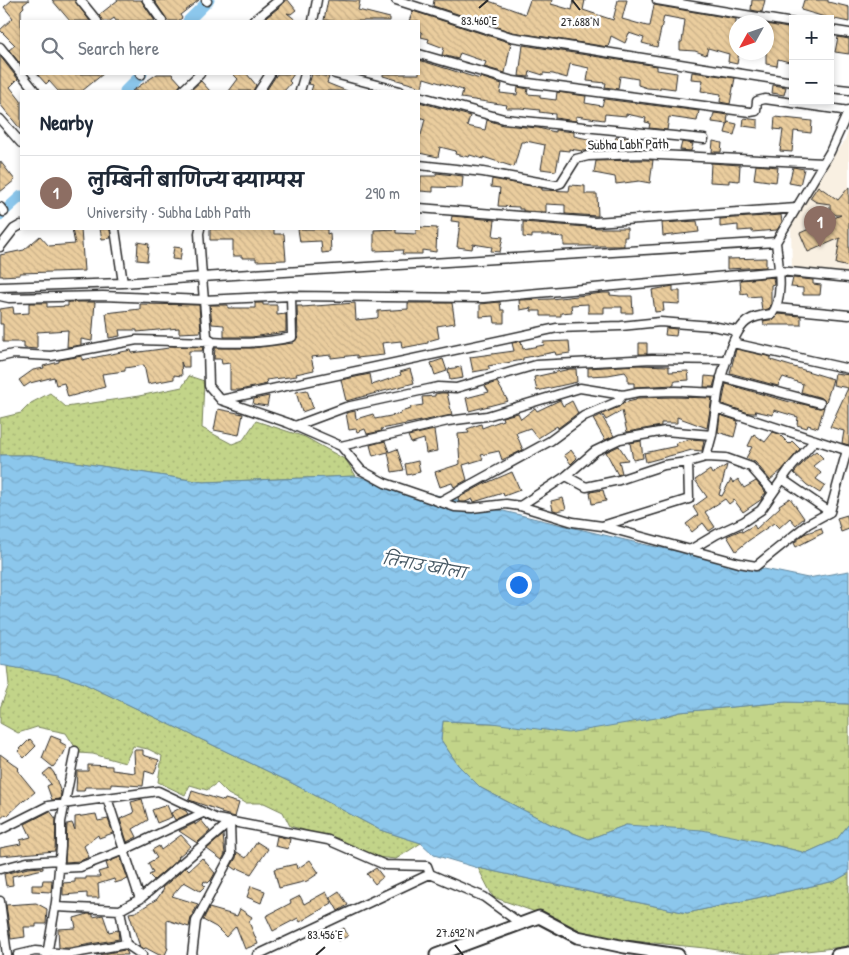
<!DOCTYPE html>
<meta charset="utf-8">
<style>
body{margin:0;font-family:"Patrick Hand","Playpen Sans Deva",sans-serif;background:#f6f6f7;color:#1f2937}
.controls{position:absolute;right:15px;top:15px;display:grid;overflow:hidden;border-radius:0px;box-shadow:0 2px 8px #0003}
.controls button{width:45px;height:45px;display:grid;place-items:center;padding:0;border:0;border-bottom:1px solid #e0e1e3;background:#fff;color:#1f2937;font:25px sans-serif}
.compass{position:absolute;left:729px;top:15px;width:45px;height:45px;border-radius:50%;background:#fff;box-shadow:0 2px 8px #0003;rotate:230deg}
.you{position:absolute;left:518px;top:584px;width:18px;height:18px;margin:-12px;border:4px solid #fff;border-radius:50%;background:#1a73e8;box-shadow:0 0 0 8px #1a73e833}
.badge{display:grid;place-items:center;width:32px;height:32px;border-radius:50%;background:#0b8043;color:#fff;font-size:16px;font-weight:700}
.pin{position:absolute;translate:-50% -41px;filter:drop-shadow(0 1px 2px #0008)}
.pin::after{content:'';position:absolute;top:26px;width:18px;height:15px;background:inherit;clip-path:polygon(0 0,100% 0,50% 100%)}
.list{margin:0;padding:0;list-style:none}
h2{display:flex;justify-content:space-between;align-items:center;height:65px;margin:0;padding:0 20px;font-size:21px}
h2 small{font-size:16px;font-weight:400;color:#747a83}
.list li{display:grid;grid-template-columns:32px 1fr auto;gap:15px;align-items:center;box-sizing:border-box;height:75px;padding:0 20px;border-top:1px solid #e0e1e3}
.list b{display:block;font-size:19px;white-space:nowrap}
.list p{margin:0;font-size:16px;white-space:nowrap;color:#747a83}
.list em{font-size:16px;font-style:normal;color:#747a83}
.icon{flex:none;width:28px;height:28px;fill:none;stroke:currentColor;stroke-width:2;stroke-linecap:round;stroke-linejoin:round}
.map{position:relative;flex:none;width:849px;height:955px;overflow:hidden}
.search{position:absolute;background:#fff;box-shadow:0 2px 8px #0003;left:20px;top:20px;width:400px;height:55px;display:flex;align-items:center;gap:12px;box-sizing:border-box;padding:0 18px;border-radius:0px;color:#747a83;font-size:19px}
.panel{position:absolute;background:#fff;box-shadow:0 2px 8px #0003;left:20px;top:90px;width:400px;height:140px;border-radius:0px}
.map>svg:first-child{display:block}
</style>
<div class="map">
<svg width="849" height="955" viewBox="0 0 849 955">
<defs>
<pattern id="grass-dots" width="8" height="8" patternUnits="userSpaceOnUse" patternTransform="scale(1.25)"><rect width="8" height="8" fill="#c2d489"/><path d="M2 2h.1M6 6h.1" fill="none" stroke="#a7b676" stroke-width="1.8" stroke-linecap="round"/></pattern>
<pattern id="wetland-marsh" width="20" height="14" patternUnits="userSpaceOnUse" patternTransform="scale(1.25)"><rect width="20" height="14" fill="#c2d489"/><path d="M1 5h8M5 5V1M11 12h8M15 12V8" fill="none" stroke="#a7b676"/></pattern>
<pattern id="water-waves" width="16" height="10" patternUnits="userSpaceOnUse" patternTransform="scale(1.25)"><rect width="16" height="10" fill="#8cc7ec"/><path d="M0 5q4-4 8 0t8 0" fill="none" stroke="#79abcb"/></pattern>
<pattern id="building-back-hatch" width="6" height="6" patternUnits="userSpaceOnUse" patternTransform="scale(1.25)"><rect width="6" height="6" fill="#eacd9e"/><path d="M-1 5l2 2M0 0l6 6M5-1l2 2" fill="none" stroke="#c9b088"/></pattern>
</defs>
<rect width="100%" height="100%" fill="#fff"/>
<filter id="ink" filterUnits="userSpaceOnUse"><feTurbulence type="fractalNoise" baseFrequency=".02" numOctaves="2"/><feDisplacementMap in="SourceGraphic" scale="10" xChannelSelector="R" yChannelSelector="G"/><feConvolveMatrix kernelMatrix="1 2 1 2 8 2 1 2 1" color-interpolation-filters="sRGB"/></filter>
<g filter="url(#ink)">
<path fill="#f9f0e2" d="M849,127V274L792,270L791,226H786L846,138Z"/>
<path fill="url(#grass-dots)" stroke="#76805a" d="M189,376L204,381L202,428L232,444L243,440L256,421L305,437L346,460L356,476L203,482L31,455H0V418L21,413L31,403L50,393L66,407L139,396L182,387Z
M7,666L59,675L81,682L288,781L380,830L421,843L396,859L375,857L342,841L290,826L283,812L264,803H245L228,794L217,783L207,790L190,785L185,795L158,782L162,756L148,749L133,746L125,763L93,754L79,753L66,733L37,727L18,733L0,723V708L9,685Z
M478,868L687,913L835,881L849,873V945L843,947L769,955H752L705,948L594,937L544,915L493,897Z"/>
<path fill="url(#wetland-marsh)" stroke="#76805a" d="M786,702L849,704V824L837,839L806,853L762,842L626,825L589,839L550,824L481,788L458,765L441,740L443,721L492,723L662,717L680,712Z"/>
<path fill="url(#water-waves)" stroke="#65899f" d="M0,455H31L203,482L356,476L642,544L808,578L849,571V704L786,702L680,712L662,717L568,733L492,723L443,721L441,740L458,765L481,788L550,824L589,839L626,825L702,830L762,842L806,853L837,839L849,824V873L835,881L687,913L478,868L434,855L421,843L380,830L288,781L81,682L58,675L0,665Z"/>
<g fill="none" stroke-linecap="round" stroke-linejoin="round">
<path stroke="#8cc7ec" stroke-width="11" d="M188,21L209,0
M125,91L142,74
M0,215L21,196"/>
</g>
<path fill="url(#building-back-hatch)" stroke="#2b2b2b" d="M12,0H29L23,5L24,7L21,10V65L9,50L15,45L0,30L13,18L4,7Z
M52,0H74L90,21H70Z
M118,0H141L155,21H116L114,18L110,21H102L99,15Z
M154,0H199L180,15L182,18L178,21H168Z
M285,0H288L296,10L291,14L287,13L297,21H262L283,4Z
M328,0L360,1L358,10L390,18V21H334L324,20Z
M434,0H486L525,14L530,0H552L551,4L572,10L574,0H585L583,10L613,20L618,0H627L622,19L647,26H650L654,5L736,19V52H739L737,64L728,62L729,54L708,48L706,55L695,51L680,50V42H682L685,20L664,16L657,47L642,43L644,38L629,33L625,43L611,36L608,47L512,32L433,6Z
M752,0H765L762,12L751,10Z
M804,0H828V2L849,7V22L825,17L801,10Z
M413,11L511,43L505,73L484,67L486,62L460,53L458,59L442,55L444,48L428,42L429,39L421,37L422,33L419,31V21H409Z
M766,24L793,29V63L778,59L777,66L766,64Z
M838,37L849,39V54L835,52Z
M523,45L657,66V70L677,73L675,89L660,87V89L647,88L638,85V79L620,76L618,89L605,87L606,83L587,81L589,68L570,64L567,78L553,74L543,73V75L530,71L529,77L519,76Z
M0,56L18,79L10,87L21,101V130L0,104Z
M419,60L480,79V77L502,84L500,93L517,95L518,87L528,89L527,94L540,95V98L556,100L557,92L586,96L585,103L602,106L604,99L699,111L697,121L669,117L667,130L649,128L650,123L645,122L646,118L626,114V116L605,114L604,120L576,116V121L555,118V114L539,112L540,110L520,108H506L507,105L461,98L463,90L424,78L422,87L383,76V74H419Z
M692,72L735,78L730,104L720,102L721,94L701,91L703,80L691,79Z
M37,74H103L82,91H58L49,81L46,84Z
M157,74H172L181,84L176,91H132Z
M233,74H247L256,85L253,91H229L238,79Z
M277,74H294L289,81L291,83L284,91H266Z
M312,74L329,77L327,83L347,91H311L313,85L309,84Z
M201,81L210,91H190Z
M773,85L786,87L784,95L772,93Z
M419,102L470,116L467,126L485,130L487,120L503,125L538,128L555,132V130L574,132V136L602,142L603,139L615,142L616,137L642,139L641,148L583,151L569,149V151L560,150L556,171L541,169L545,145L526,141L525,142H521L514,167L483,157V159L470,155L469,157L455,154L456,151L440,147L438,157L419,153V135H421L425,119L419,117Z
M714,113L728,115L727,124L712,122Z
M775,117L812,121L811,133L794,131L792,152L780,151L783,130L774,129Z
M744,118L758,120V128L743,126Z
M728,122L737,124L734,135L725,133Z
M713,141L722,143L721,152H712Z
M682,142L693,144L691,151L680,150Z
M639,160H653L650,183L639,181L616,184L615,177L594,173L596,161Z
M0,161L15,180L0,192Z
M711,163L740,165L739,181L729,180V183L710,182Z
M756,165L778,167L776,182L754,179Z
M793,167L804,169L800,185L789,183Z
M436,173L463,176L462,188L433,187V192L420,191L421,176H436Z
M492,179L542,188V190L569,191L570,185L585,186V194H597L598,216L565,214V205L546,204V212L523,211V209H519V207L498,206L500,188L491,187Z
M818,186L838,200L849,187V267L836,264L840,238L808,252L800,233L841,215H836L830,211V204L816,202L810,198Z
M781,215L782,222L777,230L752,232V230L738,231V225L720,227V219Z
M452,216L495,220L493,236L503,237L500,252L491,251L492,247L473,244L472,249L457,247L460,222L451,221Z
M697,221L699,232L663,236L662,223Z
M523,222L599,228H627V237H624V246H564V237L552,236V235H532V238L523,237Z
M419,227L437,228L436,252L422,250V254H402L403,250L374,251V230L396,229V233L416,234V229H419Z
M72,229H81L84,271L20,273V275L0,276V255L24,250L40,236L49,246L75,244Z
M100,229H110L111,238L102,239Z
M210,229H274V234H284L286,260L256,261V258H242V256H233V240H210Z
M298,229H327V234L330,233L331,252L322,253L321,241L300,242Z
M138,242L149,244L147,261L137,260Z
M174,247L182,248L180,260L172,259Z
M766,258V267L727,269V259Z
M773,277L774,284L771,285V305L768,309L762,310L760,296L748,297L747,293L741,294L740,280Z
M793,278L813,280V284L821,285L820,295H803V288L791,287Z
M673,286V291H680V304L663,303L664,311L655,312L652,290Z
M603,293H610V295L620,296H632L633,313H622V307H604V313H588V304L571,305L572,312L561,313V316H541V311H531V308L520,310L519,300L551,299Z
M68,302H95L92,341L81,339V345L67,347L68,330L37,332V349L24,348V342H3V324H0V309L13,307L14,314L29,313V303H47V307L68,306Z
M500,302L501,310H504V323H495L494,316L480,317V304Z
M255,303H263V305H277V315L286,314V332L252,337H224V325L212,324L210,305H228V308H255Z
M355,303L356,320L377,318L378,317V311L408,309V303H452L455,323L437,326L439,338L428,341V343L402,348L401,341L382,343L384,355L357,358V355L331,358V355L311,357L314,370L296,374L297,376L266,380L267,384L240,390H230V363L222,364L221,359H214L215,348H253L293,343L298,337L297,306H302V307Z
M140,304L199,305L201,332L179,333V328L137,332V330H119L120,336L109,338L106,313L140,309Z
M778,314L801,316V325H764L763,321L775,319Z
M666,328L677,329L676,336L665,335Z
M521,341L523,349L544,345L543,342L569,341L570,353L556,355L555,352L523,358V360L488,366L490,369L473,372L470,357L514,351L512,343Z
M639,343H647V354H639Z
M169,346L203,347L202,351H189V367H183L181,362L182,376L174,375V379L148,384L144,365L125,368V371L102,374L105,387L68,397L64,383L56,385L54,377L30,383L24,387L19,380L33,370L44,368L43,366L59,362V360L82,356V360L131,350L132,353L169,348Z
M736,349L771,357V360L833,379L826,402L822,398L801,392L803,384L783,377L778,386L730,373Z
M443,359L447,371L435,375L431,363Z
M637,365L669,366V372L688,371L689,380L676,381L674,382V385L634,387V383H628V376L625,372L608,375L588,376V368Z
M461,367L463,378L450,380L448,369Z
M410,369L414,383L346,401L341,380L370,374L372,385L401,375L400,372Z
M570,369H576L577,382L537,391L534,377Z
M835,373L849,375V445L842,443L844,431L830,427L848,388L833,385Z
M705,376L716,377L713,387H704Z
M497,382L508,401L469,411L466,398L489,392L485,386Z
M726,384L797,404L798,403L819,408L824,407L818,428L808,425L807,428L797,425L798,417L774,410L773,415L755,411L757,413H749L722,404Z
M307,390L313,408L302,412L296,392Z
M441,393H447L452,415L381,429L382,431L367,434L365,429L357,432L356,429L349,430L346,413L355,411L356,419L373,414L375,419L401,414L400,412L411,409L410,407L423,405L422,397L435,396V394Z
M269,396L267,406L253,404L254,399Z
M673,397L712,398L707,428L677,417V423H661V426L627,432L622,411L606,420L602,414L619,407L623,403L636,400V398Z
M560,400L563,406L572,401L578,413L558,428L557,426L538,438L530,428L516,433L523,450L502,460L499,451L481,455L483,459L463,465L467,480L454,487L452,483L440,487L435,472L460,464L458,434L469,433L467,429L481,424L482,428L503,420L502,417L518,413L521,419L535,408L537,411Z
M218,409L243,414L239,435L214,430Z
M601,415L614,436L605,440L593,419Z
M720,415L738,421L734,437L718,432Z
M434,430L437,451L426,453L424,439L411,443L408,436Z
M773,432L779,434L789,444L792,441L800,449L782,470L770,480L755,462L746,458L752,447L748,446L754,434L765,442Z
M690,439L704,440L702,451L692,450L646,462L644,453L677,446L676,443Z
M385,441L389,452L397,449L404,470L392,472L388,452L373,456L370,445Z
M641,441L643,458L633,460L630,443Z
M619,446L628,460L619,461L622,473L618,475L606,452Z
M571,450L577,458L571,464L564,455Z
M816,451L823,458L813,466L821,473L816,479L825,485L820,493L807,485L794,473L808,457Z
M418,461L420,472L407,475L405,464Z
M727,465L719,495L722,496L731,479L733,483L738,479L744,488L756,481L766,493L761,497L762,499L743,512L734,500L729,504L725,499L705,512L715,527L709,531L703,523L692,532L686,524L698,515L693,507L707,497L695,480L710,470L712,474Z
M512,472L520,490L504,496L503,493L474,502L473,499L465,502H459L458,498L484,484Z
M603,490L606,501L592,504L590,492Z
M563,498L566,509L557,511L553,510L551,501Z
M790,498L804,518L796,525L790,518L779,528L774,523L748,541L736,551L727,536L741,530L742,532L754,525L756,529L780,507L779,505Z
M847,515L849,529L841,532L837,518Z
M821,528L823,533L796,547L794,543L804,534Z
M51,736L61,740L60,742L67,746L63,755L53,767L42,758Z
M30,739L36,746L24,758L18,751Z
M134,750H143V755L159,760L154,774L145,771L143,786L111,784V787H85L84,791H76L77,771H88V765L112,766V770L135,773Z
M0,754L19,768L17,770L35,792L24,801V800L7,816L6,814L0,819Z
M50,768L54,773L61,793L60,799L52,800L47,786L51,784L43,774Z
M192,791L224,801L225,799L239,803L235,817L221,813V811L189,800Z
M142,799L148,820L133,829L137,837L127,842L120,819L134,813L131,802Z
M167,805L172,817L157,823L152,810Z
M180,808L186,811L188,814L175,820L171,813Z
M50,811L56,819L55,851L0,856V848L21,844L20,840L31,837L25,824Z
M96,814L98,821L108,819L113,833L99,838L98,835L84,846L89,857L80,861L65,862L67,824L72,823L75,830V817Z
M201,820L210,831L197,843L179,831L195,823V825Z
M181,835L191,846L178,857L179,858L154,880L149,875L153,873L148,863L157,858L152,850L159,846L161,850Z
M223,835L225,854L222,860L207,849Z
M277,836L290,839L288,849L275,846Z
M257,842L268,849L251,874L238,868L237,870L231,866L236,858L237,852L246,858Z
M120,857L128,879L115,883L114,879L98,884L99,898H87V893L63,895V883L75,882V879H86V877H100L98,872L108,869L106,863Z
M202,858L215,873L211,880L208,883L204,881L203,884L205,886L200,891L184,882L172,896L198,904L191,918L189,927L167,920V948H168L165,955H159L146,948L143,949L140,947L129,913L136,912L157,899L164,889L162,888L186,867L189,870Z
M310,860L319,873L307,881L279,888L274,869L296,864L297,869Z
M43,867V869L12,876L13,885L6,886L4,874L28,868Z
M376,868L383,877L375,884L367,874Z
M43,880H52L51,892L32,891V885H42Z
M251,886L265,891L261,903L247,897Z
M339,891L348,905L338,911L330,897Z
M326,892L332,903L300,922L298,918L273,931L266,916L291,903L290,901L300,896L304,904Z
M36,903L47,909L46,924H36V927H24L25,937L11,939L6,905Z
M209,908L237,916L240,909L252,917L249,922L258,944L245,949L236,926L226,937L216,927L203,920Z
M88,914H93V917L103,915L109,932L118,930L119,939L69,948H59L58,929L76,928L74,918Z
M344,928L348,936L338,941L334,933Z
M125,950L127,952L128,955H96Z"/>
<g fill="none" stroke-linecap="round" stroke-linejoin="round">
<defs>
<path id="minor" d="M80,0L97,21
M147,0L162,21
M206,0L207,1
M396,0L511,37L793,82
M657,0L793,23
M253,21L279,0
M313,21L317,0
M830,30L849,33
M0,47L35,91
M419,54L513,81L750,112L756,111L757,101L765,99L849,111
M140,74L141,75
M335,74L400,91
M830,88L849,90
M182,91L200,74
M259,91L270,74
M300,91L305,74
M419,96L504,119L704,139
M0,119L21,143
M419,165L483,172L555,185L561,183L576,159L588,156L639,154L823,163
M0,207L4,212
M419,208L595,222L797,208
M115,229L123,283
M776,242L830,152L849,110
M0,247L14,229L21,225
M0,287L123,283L202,277L199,233L200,229
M0,296L9,298L103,296L204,300L291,296L483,298L780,271L849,278
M776,308L849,315
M733,343L849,369
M0,357L13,354L51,356L137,340L212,342L207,336L202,277L776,242C778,263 785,296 772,314C765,315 755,316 749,320C733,328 721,376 718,393L676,391L638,392L623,395L580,388L487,416L448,421L341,446L288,423L221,400L209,386L208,350L212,342C240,344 265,343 292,337L291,296
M721,377L820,403
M221,400L557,328L621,326L660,322L712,326L738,331
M716,408L849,451
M295,426L346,407L438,387L456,388L536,365L652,359L727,360
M341,446L361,470L385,483L455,507L472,508L506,504L520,506L573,522L602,526L689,499L688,462L706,457L712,435L718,393
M706,457L726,458L751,467L773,492
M566,476L586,487L619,480L664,465L688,462
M782,479L830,512
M439,502L550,441L584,416L617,402L623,395
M520,506L566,476L595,451L620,439L665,431L712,435
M602,526L739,563L756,566L808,524L830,512L847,450
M690,550L717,534L743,522L761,510L788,471L815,440
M107,798L140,899
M0,830L48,806L158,791L217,819L328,840L385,865L427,866L430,874L484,897L521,924
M59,868L80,867L124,850L203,813
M0,869L27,862L60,860
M0,901L7,955
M55,907L120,910L140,899L230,822
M120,910L126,944
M18,955L35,951L69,954L126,944L142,955
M47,955L56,902L61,847V822L75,751
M192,955L196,921L231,855L230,822
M257,955L430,874"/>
<path id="secondary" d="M436,955L539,917L577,937L625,947L678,955
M837,955L849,953"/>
</defs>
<use href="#minor" stroke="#2b2b2b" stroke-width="11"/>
<use href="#secondary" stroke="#2b2b2b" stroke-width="15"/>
<use href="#minor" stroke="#fff" stroke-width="8"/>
<use href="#secondary" stroke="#fff" stroke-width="11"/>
</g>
</g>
<path fill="none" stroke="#2b2b2b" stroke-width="2" d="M572,0L580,10M479,8L488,0M455,945L463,955M316,955L325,947"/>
<g text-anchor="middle" stroke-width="5" stroke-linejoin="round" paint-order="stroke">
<g font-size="14" fill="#2b2b2b" stroke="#fff">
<text transform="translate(628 144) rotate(-1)" y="5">Subha Labh Path</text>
</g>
<g font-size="15" font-style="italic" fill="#485a65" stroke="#fff">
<text transform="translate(424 566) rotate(10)" y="5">तिनाउ खोला</text>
</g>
</g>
<g font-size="12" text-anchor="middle" fill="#2b2b2b" stroke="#fff" stroke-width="5" stroke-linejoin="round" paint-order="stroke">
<text x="479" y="25">83.460°E</text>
<text x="580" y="26">27.688°N</text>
<text x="455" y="937">27.692°N</text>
<text x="325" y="939">83.456°E</text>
</g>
</svg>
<div class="controls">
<button>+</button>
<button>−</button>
</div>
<svg class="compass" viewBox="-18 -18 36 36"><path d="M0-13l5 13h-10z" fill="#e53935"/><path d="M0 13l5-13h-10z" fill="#747a83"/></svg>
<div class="you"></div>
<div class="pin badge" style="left:820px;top:247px;background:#8d6e63">1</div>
<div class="search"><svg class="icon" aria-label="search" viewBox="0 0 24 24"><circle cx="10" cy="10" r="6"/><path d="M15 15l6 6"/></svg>Search here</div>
<section class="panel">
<h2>Nearby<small></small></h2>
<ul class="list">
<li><span class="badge" style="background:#8d6e63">1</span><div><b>लुम्बिनी बाणिज्य क्याम्पस</b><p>University · Subha Labh Path</p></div><em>290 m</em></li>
</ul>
</section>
</div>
